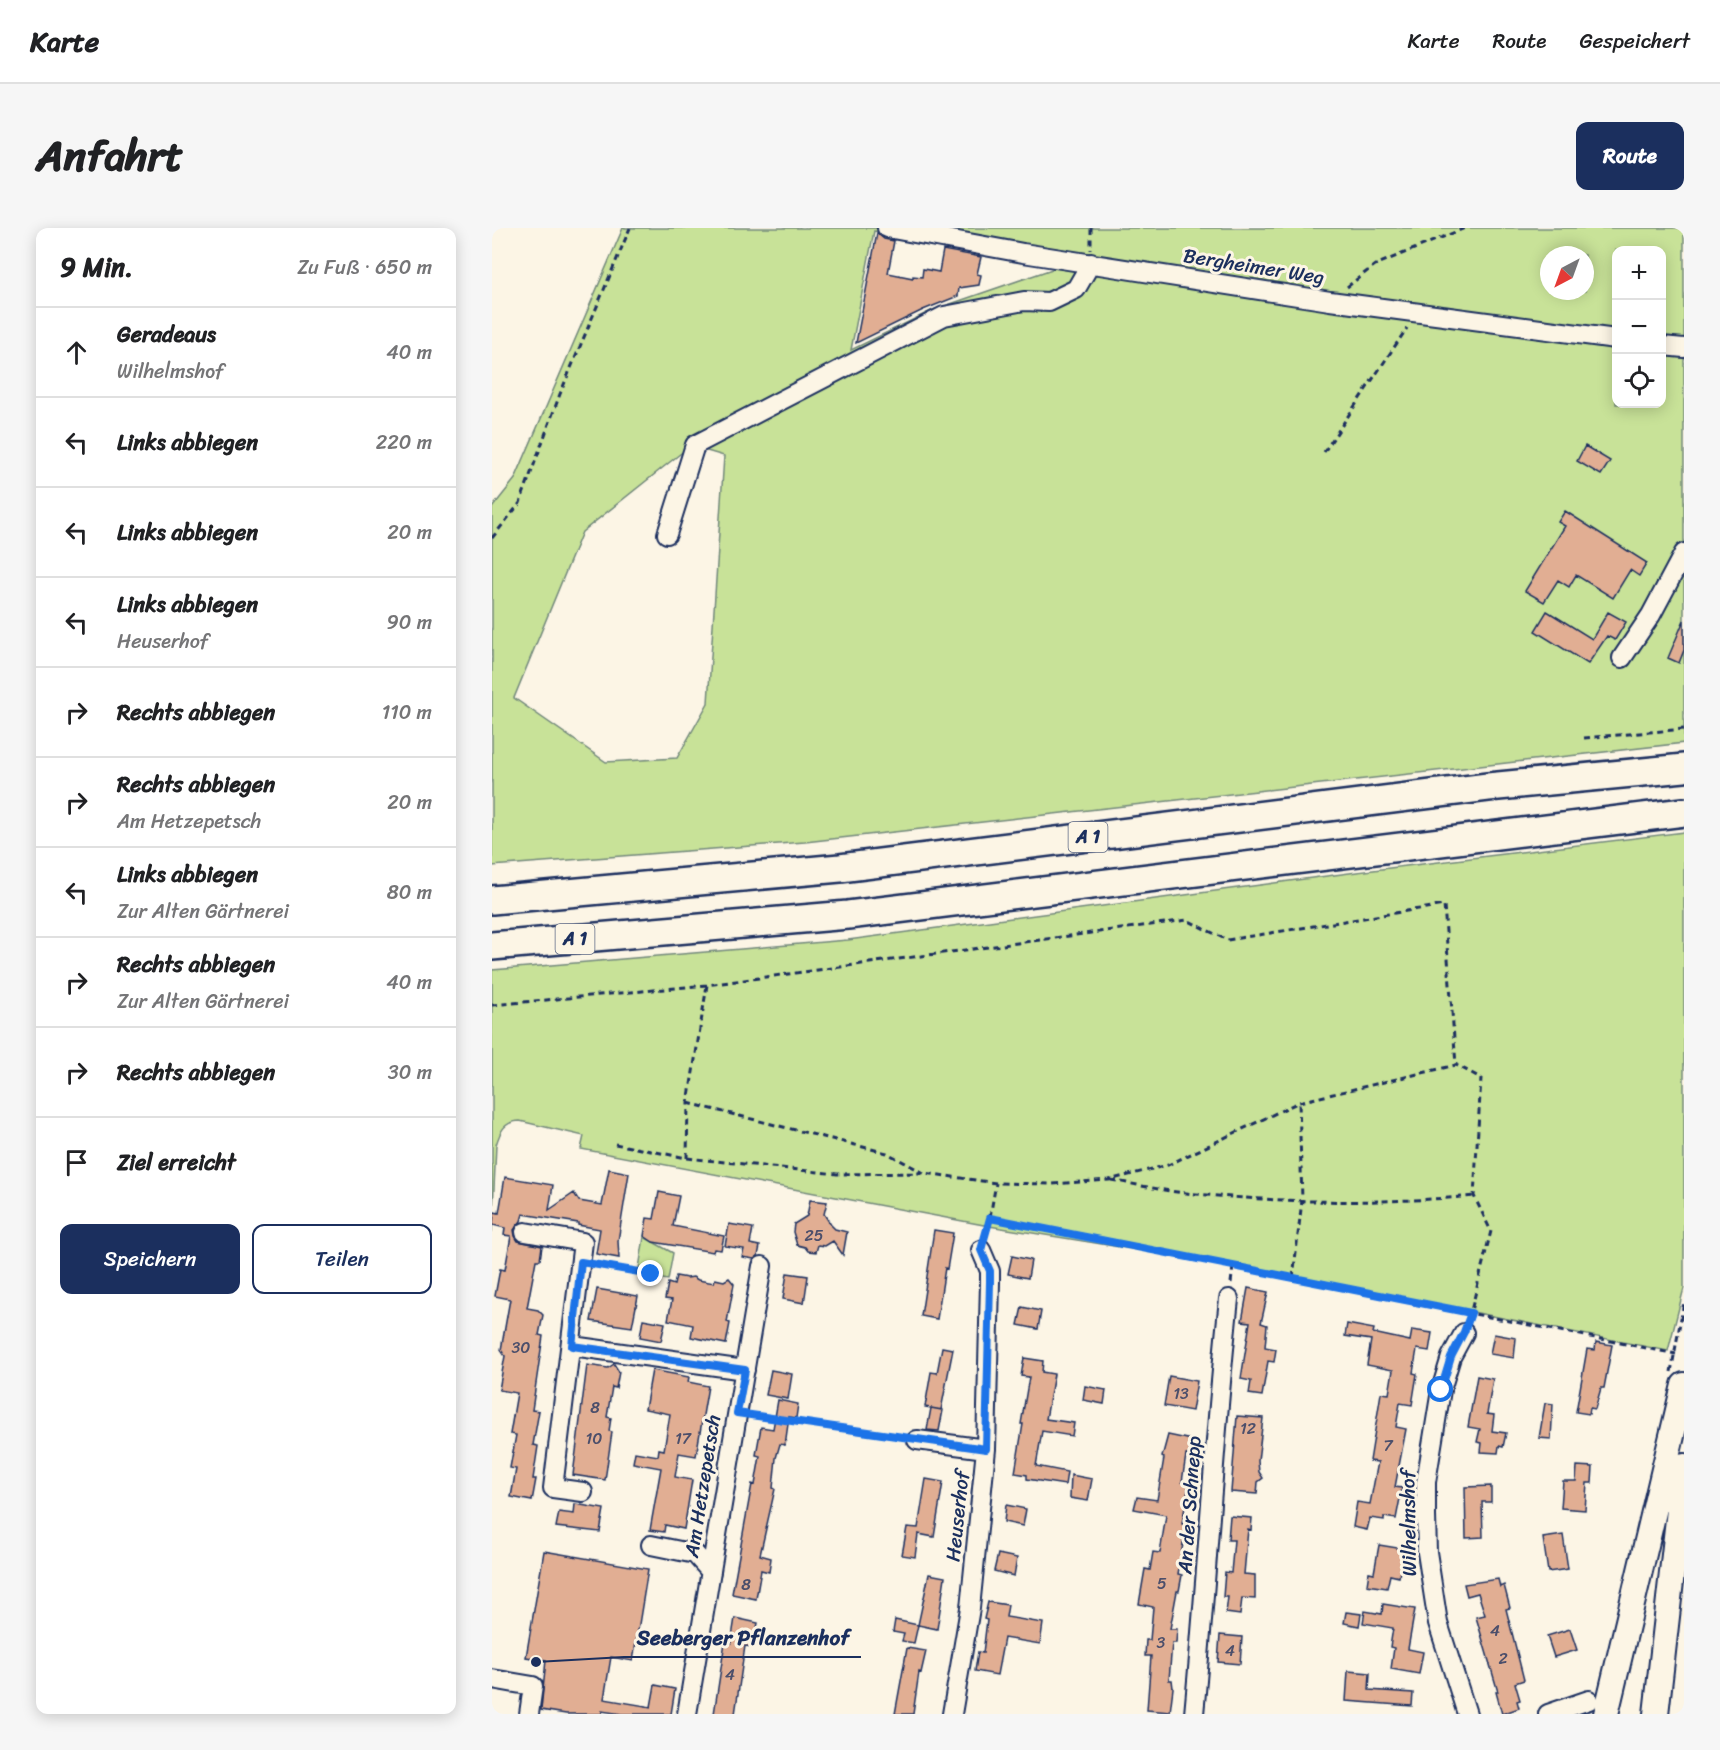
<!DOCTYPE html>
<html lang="de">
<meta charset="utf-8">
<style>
body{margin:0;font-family:Sriracha,sans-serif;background:#f6f6f6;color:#202124}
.controls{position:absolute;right:18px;top:18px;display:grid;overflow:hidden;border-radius:12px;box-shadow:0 3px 15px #0003}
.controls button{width:54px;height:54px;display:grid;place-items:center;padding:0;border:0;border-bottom:2px solid #e0e0e0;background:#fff;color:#202124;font:30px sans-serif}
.compass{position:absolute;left:1048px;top:18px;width:54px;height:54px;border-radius:50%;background:#fff;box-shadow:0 3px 15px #0003;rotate:221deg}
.stop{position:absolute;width:18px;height:18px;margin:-14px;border:4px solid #1a73e8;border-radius:50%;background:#fff}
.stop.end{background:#1a73e8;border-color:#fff;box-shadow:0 2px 6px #0008}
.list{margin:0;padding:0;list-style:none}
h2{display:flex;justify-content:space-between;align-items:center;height:78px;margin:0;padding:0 24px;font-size:26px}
h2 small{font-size:20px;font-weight:400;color:#757577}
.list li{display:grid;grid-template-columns:39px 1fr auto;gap:18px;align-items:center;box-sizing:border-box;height:90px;padding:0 24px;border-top:2px solid #e0e0e0}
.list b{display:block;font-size:22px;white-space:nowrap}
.list p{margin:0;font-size:20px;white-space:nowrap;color:#757577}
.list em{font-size:20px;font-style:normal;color:#757577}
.actions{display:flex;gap:12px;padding:18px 24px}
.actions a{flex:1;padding:14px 0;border:2px solid #1b2f5e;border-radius:12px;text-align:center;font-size:21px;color:#1b2f5e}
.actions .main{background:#1b2f5e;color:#fff}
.icon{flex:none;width:33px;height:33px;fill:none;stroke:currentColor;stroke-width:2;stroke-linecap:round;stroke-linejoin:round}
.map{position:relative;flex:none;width:1192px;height:1486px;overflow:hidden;border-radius:12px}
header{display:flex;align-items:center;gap:36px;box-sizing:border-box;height:84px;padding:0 30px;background:#fff;border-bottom:2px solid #e0e0e0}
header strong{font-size:28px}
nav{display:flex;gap:33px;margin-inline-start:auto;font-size:21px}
.intro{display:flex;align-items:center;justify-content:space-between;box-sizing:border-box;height:144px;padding:0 36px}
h1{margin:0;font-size:42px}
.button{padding:15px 27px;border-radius:12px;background:#1b2f5e;color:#fff;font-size:21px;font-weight:700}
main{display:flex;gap:36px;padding:0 36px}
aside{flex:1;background:#fff;border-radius:12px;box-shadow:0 3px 15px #0003}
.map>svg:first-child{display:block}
</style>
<header>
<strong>Karte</strong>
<nav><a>Karte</a><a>Route</a><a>Gespeichert</a></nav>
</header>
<div class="intro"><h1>Anfahrt</h1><a class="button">Route</a></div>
<main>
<aside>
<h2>9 Min.<small>Zu Fuß · 650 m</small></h2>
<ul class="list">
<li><svg class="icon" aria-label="ahead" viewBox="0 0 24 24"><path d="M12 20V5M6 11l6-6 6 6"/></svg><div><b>Geradeaus</b><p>Wilhelmshof</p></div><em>40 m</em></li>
<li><svg class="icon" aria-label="left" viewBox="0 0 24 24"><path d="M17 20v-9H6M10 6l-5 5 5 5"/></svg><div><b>Links abbiegen</b></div><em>220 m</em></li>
<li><svg class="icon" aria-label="left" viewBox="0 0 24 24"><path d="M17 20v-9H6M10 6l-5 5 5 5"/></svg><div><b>Links abbiegen</b></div><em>20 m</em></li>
<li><svg class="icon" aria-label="left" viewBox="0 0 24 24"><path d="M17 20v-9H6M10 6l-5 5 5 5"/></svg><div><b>Links abbiegen</b><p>Heuserhof</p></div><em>90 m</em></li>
<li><svg class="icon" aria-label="right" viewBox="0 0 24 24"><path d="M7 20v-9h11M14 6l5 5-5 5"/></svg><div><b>Rechts abbiegen</b></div><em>110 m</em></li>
<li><svg class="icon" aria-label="right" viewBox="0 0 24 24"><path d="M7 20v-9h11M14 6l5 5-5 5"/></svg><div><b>Rechts abbiegen</b><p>Am Hetzepetsch</p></div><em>20 m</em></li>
<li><svg class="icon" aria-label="left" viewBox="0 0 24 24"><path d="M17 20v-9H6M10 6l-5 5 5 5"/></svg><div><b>Links abbiegen</b><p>Zur Alten Gärtnerei</p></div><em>80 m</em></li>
<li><svg class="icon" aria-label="right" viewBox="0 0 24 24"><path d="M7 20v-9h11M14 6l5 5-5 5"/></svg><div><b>Rechts abbiegen</b><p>Zur Alten Gärtnerei</p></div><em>40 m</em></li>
<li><svg class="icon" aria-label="right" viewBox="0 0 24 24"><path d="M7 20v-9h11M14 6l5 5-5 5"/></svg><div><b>Rechts abbiegen</b></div><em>30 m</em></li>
<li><svg class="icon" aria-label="arrive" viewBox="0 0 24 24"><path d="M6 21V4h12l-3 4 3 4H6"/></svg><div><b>Ziel erreicht</b></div></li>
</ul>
<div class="actions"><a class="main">Speichern</a><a>Teilen</a></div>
</aside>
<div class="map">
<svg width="1192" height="1486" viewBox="0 0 1192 1486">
<rect width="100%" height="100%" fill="#fcf5e5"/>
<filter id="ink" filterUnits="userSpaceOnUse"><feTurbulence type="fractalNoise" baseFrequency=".0167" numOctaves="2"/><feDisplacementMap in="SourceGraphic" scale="12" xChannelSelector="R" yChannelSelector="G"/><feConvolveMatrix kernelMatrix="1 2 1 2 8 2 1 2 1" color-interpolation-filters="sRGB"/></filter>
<g filter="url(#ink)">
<path fill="#c8e298" stroke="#72887b" stroke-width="1.5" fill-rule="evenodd" d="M131,0H1192V515L313,614L0,638V280L23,251ZM382,3L566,38V39L441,82L359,122ZM1124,22H1170V176H1124ZM1057,27H1093V63H1057ZM198,218L232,228L216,475L185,530L114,534L22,470L90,304Z
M1192,604V1060L1176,1123L749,1038L497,998L89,921L92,908L28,893C12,893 8,904 4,917L0,1004V742L356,712L865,644Z
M152,1009L181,1025L176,1052L146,1047Z"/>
<path fill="#e1ae93" stroke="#1b2f5e" stroke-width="1.5" d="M385,5L392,11L402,13L396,45L421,50V48L430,49L431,41L447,44L451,22L489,29L485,46L489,47L487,57L467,60L466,68L431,82L364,115Z
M1093,218L1118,233L1109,247L1085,233Z
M1073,283L1155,335L1147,348L1138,342L1121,370L1084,347L1077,359L1066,352L1052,374L1033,363L1073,298L1066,294Z
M1055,383L1100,411L1116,384L1134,394L1123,412L1115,408L1096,436L1043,403Z
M1192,392V422L1187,435L1176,430Z
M117,941L137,945L126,1013L127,1030L104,1026L108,1001L86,997V995L31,986L29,993L22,1002L23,1008L26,1013L50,1018L48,1032H44L35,1080L46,1082L51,1087L47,1107L51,1108L40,1182L47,1183L41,1217L46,1218L41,1251H44L40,1273L19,1269L24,1241L18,1240L24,1207L18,1206L25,1165L7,1162L13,1128L9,1122L18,1071L3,1068L8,1041L13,1042L19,1008L12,1007L13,1000L1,997L2,984L7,985L13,949L61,957L57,982L82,965L87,973L110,977Z
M167,964L187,968L181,998L232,1008L229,1022L222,1021L221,1024L161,1014L152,1008L155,990L162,991Z
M318,972L335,974L332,986L339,997L343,1001L355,1004L351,1027L341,1013L333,1018L326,1017L324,1024L316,1023L313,1019L305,1017L301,1004L302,996L315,988Z
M237,996L261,1000L258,1016L268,1018L266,1028L262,1031L250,1029L252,1021L233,1018Z
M442,1002L461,1005L455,1041L453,1040L445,1091L429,1088Z
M520,1028L539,1032L536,1050L516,1046Z
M295,1045L316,1048L312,1075L291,1071Z
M184,1048L195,1050L201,1049L206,1052L222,1055L223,1051L232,1053L237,1050L242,1056L235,1094L238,1095L234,1116L199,1109L201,1097L176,1092L180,1072L173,1071L176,1055L182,1057Z
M756,1060L776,1064L769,1095L775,1097L773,1119L784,1121L782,1134L776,1133L770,1168L757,1166L759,1153L749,1151L758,1094L750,1093Z
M105,1061L146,1068L140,1099L99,1093Z
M530,1079L549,1083L546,1101L526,1097Z
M151,1091L173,1095L169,1113L148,1109Z
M855,1096L882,1101L881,1105L918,1113L920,1102L940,1105L937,1123L925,1121L921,1145L925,1146L920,1177L908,1175L904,1199L914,1201L903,1259L910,1260L904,1291L892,1289V1292L878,1290L875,1302L861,1299L865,1274L878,1276L886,1234L878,1233L889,1165L897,1166L901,1142L875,1137L879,1112L853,1108Z
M1002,1106L1024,1110L1022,1130L998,1126Z
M1104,1114L1120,1117L1112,1160H1109L1103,1181L1098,1180L1097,1186L1084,1184L1095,1121L1103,1122Z
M450,1119L461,1121L449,1182L433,1179L439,1144L445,1145Z
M532,1130L551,1133L550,1144L562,1146L554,1191L582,1195L580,1208L550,1203L544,1238L575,1244L573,1257L535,1251V1247L523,1245L531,1196H529L537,1149L529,1148Z
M122,1136L127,1144L124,1160L120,1159L115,1189L119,1190L117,1203L120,1204L113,1252L81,1247L95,1137L116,1140Z
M160,1142L197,1149L196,1154L216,1158L204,1228L187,1225L183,1249L200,1252L192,1301L173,1297L172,1304L158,1302L169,1240L141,1235L143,1224L166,1228L167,1221L172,1222L178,1186L153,1181Z
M279,1142L300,1146L296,1171L274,1167Z
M677,1148L705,1153L700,1183L672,1178Z
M985,1148L1001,1151L995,1186L1002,1187L1000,1203L1014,1205L1011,1219L1007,1218L1006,1225L989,1224L990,1215L985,1214L988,1201L976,1199Z
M593,1158L614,1162L612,1176L591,1172Z
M286,1172L306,1176L304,1190L297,1189L293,1217L288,1216L284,1230L281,1260L283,1261L268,1327L279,1330L277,1344L269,1342L264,1371L240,1366L260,1256L263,1257L268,1228L264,1227L269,1199L281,1201Z
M1053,1175L1061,1176L1059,1211L1047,1210Z
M439,1180L451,1182L447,1203L435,1202Z
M745,1188L771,1190L766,1233L767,1244L771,1250L766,1254L765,1266L739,1264Z
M676,1207L700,1212L697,1227H694L690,1254L697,1256L690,1296L694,1297L686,1346L690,1347L687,1363H685L678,1401H685L684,1415H680L677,1452H680L681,1460L678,1484L655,1482L659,1428H653L654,1412H658L661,1379L647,1376L653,1341L658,1342L661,1324L668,1325L674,1287L642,1281L645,1269L665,1272L672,1230L670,1229Z
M1085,1238L1101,1239L1100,1255H1095L1093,1282L1069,1280L1071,1253H1084Z
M579,1247L600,1251L596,1273L578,1270Z
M434,1251L451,1254L442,1309L426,1306L423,1329L410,1327L415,1299L426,1300Z
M999,1258V1274H990L991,1309L974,1310L973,1259Z
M83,1276L112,1281L108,1304L64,1299L67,1284L82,1286Z
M514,1277L534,1281L531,1298L512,1294Z
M738,1288L760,1290L759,1302L756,1301L752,1346L763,1347V1371L750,1370L748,1387L734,1385L736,1369H731L733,1344L739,1345L742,1312H736Z
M1071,1307L1076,1341L1056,1344L1051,1310Z
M887,1317L912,1321L907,1349L898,1347L895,1360L875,1357L877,1344L882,1345Z
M52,1323L156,1341L141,1433L119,1429L112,1471L159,1479L163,1457L183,1461L179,1486H130L110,1483V1486H74L49,1482L54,1432L34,1429Z
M506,1326L525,1330L522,1348L502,1343Z
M437,1346L453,1349L445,1401L426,1397Z
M1006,1351L1008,1359L1012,1357L1018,1380L1014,1381L1032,1452L1023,1455L1028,1472L1025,1473L1027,1480L1010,1486L1004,1464H1006L984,1389L993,1387L986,1365L975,1368L972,1356Z
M496,1374L516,1377L514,1389L551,1395L548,1416L512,1410L505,1447L483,1443L486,1424L491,1425L495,1392L492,1391Z
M891,1376L923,1381L916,1421L931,1424L927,1446L899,1441L902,1420L898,1419L901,1400L871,1395L873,1383L890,1386Z
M854,1384L869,1386L867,1398L852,1395Z
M243,1390L266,1395L261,1419L253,1418L243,1486H222L233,1414L239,1415Z
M403,1392L426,1397L422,1415L410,1413L412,1406L401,1404Z
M1078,1401L1085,1422L1062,1429L1055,1408Z
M728,1407L750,1409L748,1436L726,1434Z
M415,1420L434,1423L429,1445L427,1444L421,1486H403Z
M856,1443L878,1445L877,1462L921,1465L920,1478L854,1473Z"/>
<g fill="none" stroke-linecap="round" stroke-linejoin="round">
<defs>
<path id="minor" d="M395,0L531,25L838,73L1124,111
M1170,118L1192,120
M175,306L203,217L452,88L532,73L557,74L584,61L599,35
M1130,430L1159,387L1192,325
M33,1004L91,1014L61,1260L91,1264
M972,1105L959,1129L949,1162L934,1254V1288L935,1324L946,1395L975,1486
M80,1118L253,1142
M425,1212L494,1221
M159,1317L203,1326L219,1344
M0,1451L41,1458L37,1486
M195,1486L270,1038
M460,1486L478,1380L494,1221L498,1054V1043L489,1022
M702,1486C715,1348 722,1209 737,1071
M1056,1486L1097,1472"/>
<path id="major" d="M1114,1486L1192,1157
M1164,1486L1192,1238"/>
<path id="highway" d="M0,672L348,640L996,559L1192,540
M0,718L356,687L1192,584"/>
</defs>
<use href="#minor" stroke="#1b2f5e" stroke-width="22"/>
<use href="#major" stroke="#1b2f5e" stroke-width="28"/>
<use href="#highway" stroke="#1b2f5e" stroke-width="32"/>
<path stroke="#1b2f5e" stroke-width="3" stroke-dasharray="6 4.5" stroke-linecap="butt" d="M599,0V22
M855,59L883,37L973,0
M832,224L915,100
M0,310L28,275L68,166L138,0
M1092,510L1192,501
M0,777L215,757L695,692L735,712L952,677L964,837
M196,875L395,925L432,945
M123,916L195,930L345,946L433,945L504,955L560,956L617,952L676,937L807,874L964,837L989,850L982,968L999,1003L977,1091
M195,930L196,875L215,757
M619,952C647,957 676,964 704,966C796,975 890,976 982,968
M498,989L504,955
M493,1009L498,990L1184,1126
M104,1036L159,1046
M801,1050L810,972L807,874
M739,1055L741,1039
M1179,1144L1192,1074
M260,1187L411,1210"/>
<use href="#minor" stroke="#fcf5e5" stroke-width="18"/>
<use href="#major" stroke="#fcf5e5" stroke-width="24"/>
<use href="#highway" stroke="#fcf5e5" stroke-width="27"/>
</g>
</g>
<g fill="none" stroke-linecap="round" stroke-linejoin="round" filter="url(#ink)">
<path stroke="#1a73e8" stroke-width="8" d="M159,1046L89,1034L80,1118L253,1142L245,1185L494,1221L498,1054V1043L489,1022L498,990L979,1085L972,1104L959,1129L949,1162"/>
</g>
<g text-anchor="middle" stroke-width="6" stroke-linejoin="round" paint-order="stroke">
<g font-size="16" fill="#4c4f6b">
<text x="322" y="1013">25</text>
<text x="29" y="1125">30</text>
<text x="689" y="1171">13</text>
<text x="103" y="1185">8</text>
<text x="756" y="1206">12</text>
<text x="102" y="1216">10</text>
<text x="191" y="1216">17</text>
<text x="896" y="1223">7</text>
<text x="670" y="1361">5</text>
<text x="254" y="1362">8</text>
<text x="1003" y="1408">4</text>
<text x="669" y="1420">3</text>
<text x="738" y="1428">4</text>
<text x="1011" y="1436">2</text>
<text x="238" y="1452">4</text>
</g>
<g fill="#fcf5e5" stroke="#5e6a86" stroke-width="1.5">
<rect x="576.5" y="594" width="39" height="30" rx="4.5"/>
<rect x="63.5" y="696" width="39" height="30" rx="4.5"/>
</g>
<g font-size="18" font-weight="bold" fill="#1b2f5e">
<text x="596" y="615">A 1</text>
<text x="83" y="717">A 1</text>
</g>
<g font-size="20" fill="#1b2f5e" stroke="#fcf5e5">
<text transform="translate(762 38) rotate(9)" y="7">Bergheimer Weg</text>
<text transform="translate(210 1258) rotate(-81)" y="7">Am Hetzepetsch</text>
<text transform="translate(697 1277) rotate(-86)" y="7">An der Schnepp</text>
<text transform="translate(465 1288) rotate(-84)" y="7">Heuserhof</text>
<text transform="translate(916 1295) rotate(-91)" y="7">Wilhelmshof</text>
</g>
</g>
<path fill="none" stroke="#1b2f5e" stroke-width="2" d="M44 1434L132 1429H369"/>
<circle fill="#1b2f5e" stroke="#fcf5e5" stroke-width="2" cx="44" cy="1434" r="6"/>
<g font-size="21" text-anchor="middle" font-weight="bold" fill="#1b2f5e" stroke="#fcf5e5" stroke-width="6" stroke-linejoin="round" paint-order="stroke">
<text x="251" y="1417">Seeberger Pflanzenhof</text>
</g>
</svg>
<div class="controls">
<button>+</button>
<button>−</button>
<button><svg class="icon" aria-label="locate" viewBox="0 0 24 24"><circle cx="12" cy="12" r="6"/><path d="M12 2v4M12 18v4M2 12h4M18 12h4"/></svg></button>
</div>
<svg class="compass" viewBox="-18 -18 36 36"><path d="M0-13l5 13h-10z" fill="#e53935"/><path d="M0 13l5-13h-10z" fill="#757577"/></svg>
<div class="stop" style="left:949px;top:1162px"></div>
<div class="stop end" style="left:159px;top:1046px"></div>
</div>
</main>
